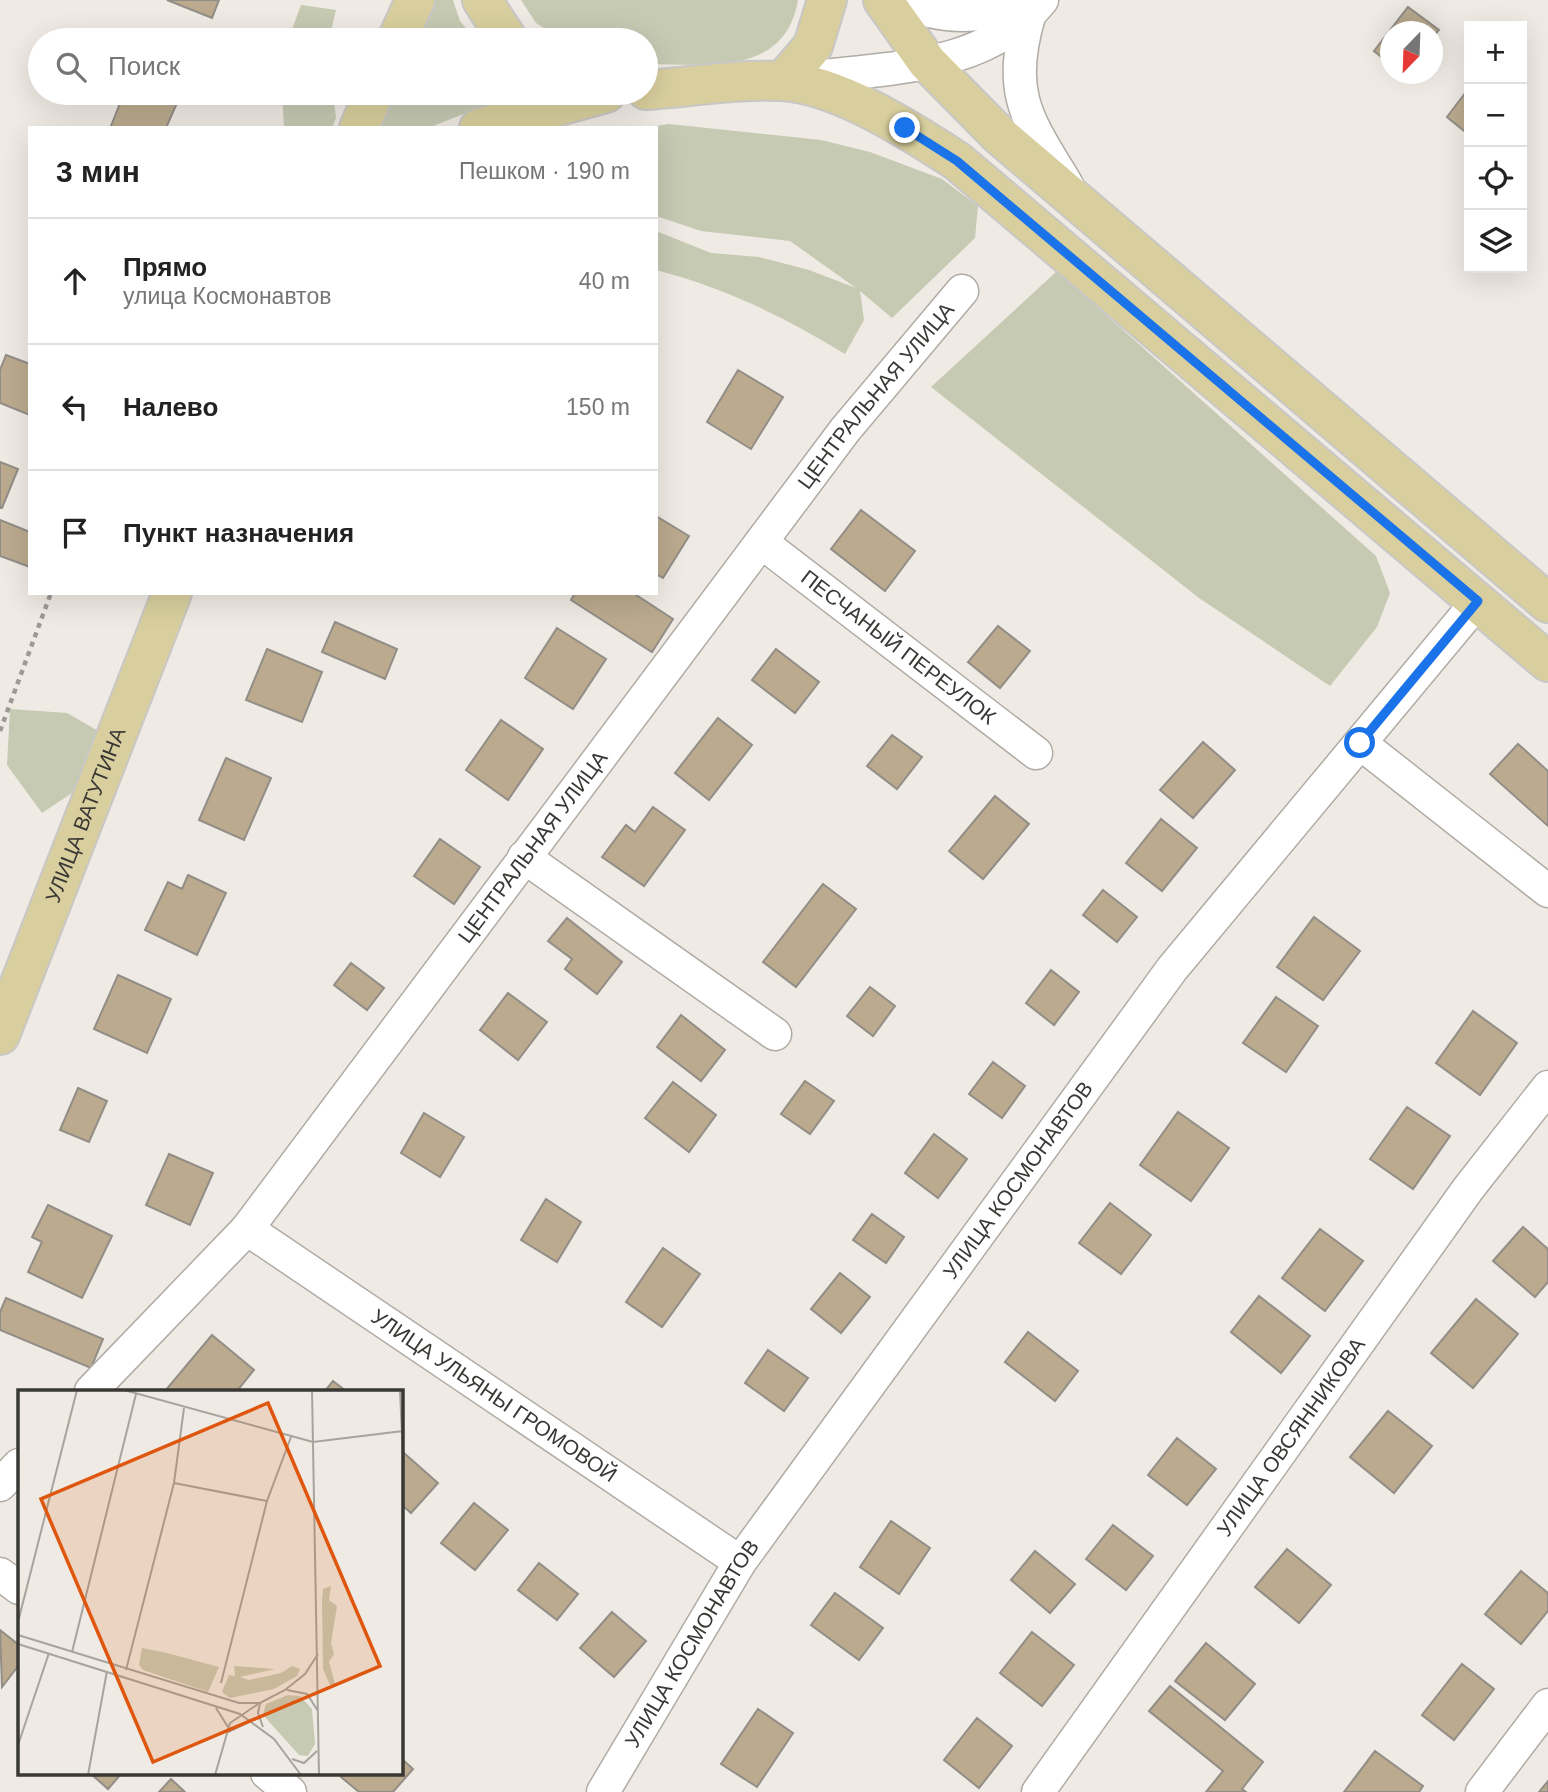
<!DOCTYPE html>
<html lang="ru">
<meta charset="utf-8">
<style>
body{margin:0;font-family:Arial,sans-serif;background:#f6f6f6;color:#222}
.controls{position:absolute;right:21px;top:21px;display:grid;overflow:hidden;border-radius:0px;box-shadow:0 7px 28px #0002}
.controls button{width:63px;height:63px;display:grid;place-items:center;padding:0;border:0;border-bottom:2px solid #e0e0e0;background:#fff;color:#222;font:35px sans-serif}
.compass{position:absolute;left:1380px;top:21px;width:63px;height:63px;border-radius:50%;background:#fff;box-shadow:0 7px 28px #0002;rotate:203deg}
.stop{position:absolute;width:21px;height:21px;margin:-16px;border:5px solid #1a73e8;border-radius:50%;background:#fff}
.stop.end{background:#1a73e8;border-color:#fff;box-shadow:0 2px 7px #0008}
.list{margin:0;padding:0;list-style:none}
h2{display:flex;justify-content:space-between;align-items:center;height:91px;margin:0;padding:0 28px;font-size:30px}
h2 small{font-size:23px;font-weight:400;color:#767676}
.list li{display:grid;grid-template-columns:46px 1fr auto;gap:21px;align-items:center;box-sizing:border-box;height:126px;padding:0 28px;border-top:2px solid #e0e0e0}
.list b{display:block;font-size:26px;white-space:nowrap}
.list p{margin:0;font-size:23px;white-space:nowrap;color:#767676}
.list em{font-size:23px;font-style:normal;color:#767676}
.icon{flex:none;width:38px;height:38px;fill:none;stroke:currentColor;stroke-width:2;stroke-linecap:round;stroke-linejoin:round}
.map{position:relative;flex:none;width:1548px;height:1792px;overflow:hidden}
.search{position:absolute;background:#fff;box-shadow:0 7px 28px #0002;left:28px;top:28px;width:630px;height:77px;display:flex;align-items:center;gap:18px;box-sizing:border-box;padding:0 24px;border-radius:38px;color:#767676;font-size:26px}
.panel{position:absolute;background:#fff;box-shadow:0 7px 28px #0002;left:28px;top:126px;width:630px;height:469px;border-radius:0px}
.map>svg:first-child{display:block}
</style>
<div class="map">
<svg width="1548" height="1792" viewBox="0 0 1548 1792">
<rect width="100%" height="100%" fill="#efeae3"/>
<path fill="#c6cab3" d="M430,0H453L460,21L476,40H413Z
M521,0H798C785,77 707,64 647,64L646,40H562L536,23Z
M301,5L336,10L329,40H288Z
M282,93H333L336,118L332,128H284Z
M391,93H533L489,104L428,128H377Z
M669,124L821,140L870,152L942,179L978,206L975,238L892,318L860,291L864,320L845,354C785,317 725,288 656,270V231L711,253L759,257L809,270L856,288L790,241L701,231L656,216V128H641Z
M1057,271L1376,556L1390,593L1377,627L1330,686L1199,598L931,387Z
M10,709L67,713L109,737L96,777L42,813L7,765Z"/>
<path fill="#bbaa8e" stroke="#928d87" stroke-width="2" d="M167,0H219L212,18Z
M1408,7L1439,30L1432,38V32H1390V64L1374,51Z
M1469,88V135L1447,117Z
M124,93H172L180,96L166,128H114L111,126Z
M6,355L30,364V415L0,403V370Z
M738,370L783,397L751,449L707,422Z
M0,462L18,469L2,508H0Z
M861,510L915,551L885,591L831,549Z
M656,516L689,536L663,578L656,574Z
M0,520L30,532V567L0,556Z
M575,593H633L673,619L652,652L571,600Z
M335,622L397,649L385,679L322,652Z
M998,626L1030,651L1000,688L968,662Z
M557,628L606,659L573,709L525,678Z
M267,649L322,672L302,722L246,700Z
M776,649L819,682L795,713L752,680Z
M718,718L752,745L709,800L675,773Z
M501,720L543,749L508,800L466,770Z
M892,735L922,757L897,789L867,766Z
M1203,742L1235,770L1193,818L1160,790Z
M1518,744L1548,771V826L1490,774Z
M226,758L271,778L244,840L199,820Z
M995,796L1029,824L983,879L949,851Z
M653,807L685,830L644,886L602,857L626,825L635,832Z
M1161,819L1197,848L1162,891L1126,863Z
M440,839L480,867L454,904L414,876Z
M188,875L226,893L197,955L145,930L168,882L182,889Z
M823,884L856,909L796,987L763,962Z
M1103,890L1137,917L1117,942L1083,915Z
M1314,917L1360,951L1323,1000L1277,967Z
M567,918L622,962L597,994L565,969L572,959L548,941Z
M351,963L384,988L367,1010L334,985Z
M1051,970L1079,992L1054,1025L1026,1003Z
M118,975L171,999L147,1053L94,1029Z
M870,987L895,1006L873,1036L847,1016Z
M508,993L547,1022L518,1060L480,1030Z
M1276,997L1318,1026L1286,1072L1243,1043Z
M1473,1011L1517,1043L1480,1095L1436,1063Z
M681,1015L725,1050L701,1081L657,1047Z
M993,1062L1025,1086L1002,1118L969,1094Z
M805,1081L834,1101L810,1134L781,1114Z
M673,1082L716,1115L689,1152L645,1118Z
M78,1088L107,1101L89,1142L60,1130Z
M1407,1107L1450,1136L1413,1189L1370,1159Z
M1178,1112L1229,1148L1191,1201L1140,1165Z
M424,1113L464,1137L440,1177L401,1153Z
M934,1134L967,1159L938,1198L905,1173Z
M169,1154L213,1173L190,1225L146,1205Z
M546,1199L581,1222L557,1262L521,1240Z
M1110,1203L1151,1235L1121,1274L1079,1243Z
M48,1205L112,1236L82,1298L28,1272L42,1242L32,1237Z
M872,1214L904,1237L886,1263L853,1240Z
M1523,1227L1548,1249V1282L1535,1297L1493,1261Z
M1320,1229L1363,1261L1325,1311L1282,1278Z
M663,1248L700,1274L662,1327L626,1302Z
M840,1273L870,1297L841,1333L811,1309Z
M1259,1296L1310,1336L1281,1373L1231,1332Z
M6,1298L103,1339L91,1368L0,1330V1312Z
M1476,1299L1518,1334L1473,1388L1431,1353Z
M1028,1332L1078,1371L1055,1401L1005,1362Z
M212,1335L254,1370L237,1391H165Z
M768,1350L808,1378L784,1411L745,1383Z
M333,1381L346,1391H325Z
M1388,1411L1432,1446L1394,1493L1350,1457Z
M1177,1438L1216,1469L1187,1505L1148,1475Z
M404,1453L438,1483L411,1513L401,1504V1457Z
M474,1503L508,1530L475,1570L441,1543Z
M891,1521L930,1548L899,1594L860,1567Z
M1113,1525L1153,1556L1126,1590L1086,1559Z
M1287,1549L1331,1585L1299,1623L1255,1587Z
M1035,1551L1075,1584L1050,1613L1011,1580Z
M539,1563L578,1594L557,1620L518,1590Z
M1521,1571L1548,1593V1611L1521,1644L1485,1614Z
M835,1593L883,1628L859,1660L811,1625Z
M612,1612L646,1641L614,1677L580,1648Z
M0,1630L19,1645V1665L2,1687Z
M1032,1632L1074,1665L1042,1706L1000,1673Z
M1206,1643L1255,1684L1225,1720L1175,1681Z
M1462,1664L1494,1689L1454,1740L1422,1715Z
M1170,1686L1263,1762L1242,1789L1246,1792H1206L1223,1771L1149,1711Z
M758,1709L793,1733L757,1787L721,1764Z
M977,1718L1012,1746L979,1788L944,1760Z
M1375,1751L1423,1786L1419,1792H1344Z
M401,1758L413,1769L393,1792H359L341,1777L345,1773H401Z
M90,1773H122L108,1789Z
M171,1779L185,1792H159Z
M1548,1781V1792H1539Z"/>
<g fill="none" stroke-linecap="round" stroke-linejoin="round">
<defs>
<g id="minor">
<path d="M898,0C937,18 986,22 1025,0"/>
<path d="M1029,16C1006,95 1028,120 1067,185"/>
<path d="M795,79C879,68 985,72 1042,0"/>
<path id="s1" d="M761,542L1036,753"/>
<path d="M1360,743L1548,891"/>
<path d="M524,857L775,1034"/>
<path id="s2" d="M247,1229L740,1562"/>
<path id="s3" d="M91,1391L247,1229L845,430L962,291"/>
<path d="M0,1485L19,1465"/>
<path d="M0,1574L19,1588"/>
<path d="M267,1773L290,1792"/>
<path id="s4" d="M603,1792L740,1562L1172,969L1478,601"/>
<path id="s5" d="M1038,1792L1468,1189L1548,1087"/>
<path d="M1482,1792L1548,1705"/>
</g>
<g id="major">
<path d="M482,0L508,40"/>
<path d="M883,0L927,62L999,135L1548,603"/>
<path d="M397,40L415,0"/>
<path d="M783,81L813,46L827,0"/>
<path d="M646,90C690,87 737,79 781,81C836,83 911,131 957,161L1548,662"/>
<path d="M359,128L374,93"/>
<path d="M479,128L606,93"/>
<path id="s6" d="M0,1035L172,593"/>
</g>
</defs>
<use href="#minor" stroke="#b0aca5" stroke-width="35"/>
<use href="#major" stroke="#c8c7c6" stroke-width="42"/>
<path stroke="#9d9994" stroke-width="4.5" stroke-dasharray="5 5" stroke-linecap="butt" d="M0,731L51,593"/>
<use href="#minor" stroke="#fff" stroke-width="32"/>
<use href="#major" stroke="#d9cf9e" stroke-width="38"/>
</g>
<g fill="none" stroke-linecap="round" stroke-linejoin="round">
<path stroke="#1a73e8" stroke-width="9" d="M905,128L957,161L1478,601L1360,743"/>
</g>
<g text-anchor="middle" stroke-width="7" stroke-linejoin="round" paint-order="stroke">
<g font-size="21" fill="#3a3835" stroke="#fff">
<text dy="7" stroke="none"><textPath href="#s3" startOffset="1269">ЦЕНТРАЛЬНАЯ УЛИЦА</textPath></text>
<text dy="7" stroke="none"><textPath href="#s1" startOffset="173">ПЕСЧАНЫЙ ПЕРЕУЛОК</textPath></text>
<text dy="7" stroke="none"><textPath href="#s6" startOffset="236">УЛИЦА ВАТУТИНА</textPath></text>
<text dy="7" stroke="none"><textPath href="#s3" startOffset="702">ЦЕНТРАЛЬНАЯ УЛИЦА</textPath></text>
<text dy="7" stroke="none"><textPath href="#s4" startOffset="740">УЛИЦА КОСМОНАВТОВ</textPath></text>
<text dy="7" stroke="none"><textPath href="#s2" startOffset="298">УЛИЦА УЛЬЯНЫ ГРОМОВОЙ</textPath></text>
<text dy="7" stroke="none"><textPath href="#s5" startOffset="436">УЛИЦА ОВСЯННИКОВА</textPath></text>
<text dy="7" stroke="none"><textPath href="#s4" startOffset="173">УЛИЦА КОСМОНАВТОВ</textPath></text>
</g>
</g>
<g transform="translate(18 1390)">
<rect width="385" height="385" fill="#efeae3"/>
<path d="M313,196L311,210L319,216L313,253L316,264L311,272L317,294L312,295L305,279L304,210L305,199ZM124,258L149,263L201,277L190,302L125,280L121,275ZM216,276L257,279L222,287L231,290L263,283L274,276L282,279L279,286L256,299L212,308L204,302L211,285L217,286ZM270,305L282,306L294,319L297,354L290,366L281,365L245,325L248,314Z" fill="#c6cab3"/>
<path fill="none" stroke="#a7a39d" stroke-width="2" d="M106,0L295,52L385,41M294,0L301,385M382,0L385,67M156,93L249,111M0,232L59,0M0,245L221,313H242L267,300L287,284L300,264M0,254L222,324L256,349L283,385M54,262L118,4M108,280L156,93L166,18M203,293L249,111L273,47M269,300L289,304L300,321M242,313L240,323L245,337M198,318L210,337M210,342L231,332M0,355L31,263M274,369L286,373L299,361M70,385L89,281M197,385L212,333L240,314"/>
<path fill="#df570e" fill-opacity="0.15" stroke="#df570e" stroke-width="3.5" d="M250,13L362,276L135,372L23,109Z"/>
<rect width="385" height="385" fill="none" stroke="#3a3835" stroke-width="3.5"/>
</g>
</svg>
<div class="controls">
<button>+</button>
<button>−</button>
<button><svg class="icon" aria-label="locate" viewBox="0 0 24 24"><circle cx="12" cy="12" r="6"/><path d="M12 2v4M12 18v4M2 12h4M18 12h4"/></svg></button>
<button><svg class="icon" aria-label="layers" viewBox="0 0 24 24"><path d="M12 4l9 5-9 5-9-5zM3 14l9 5 9-5"/></svg></button>
</div>
<svg class="compass" viewBox="-18 -18 36 36"><path d="M0-13l5 13h-10z" fill="#e53935"/><path d="M0 13l5-13h-10z" fill="#767676"/></svg>
<div class="stop" style="left:1360px;top:743px"></div>
<div class="stop end" style="left:905px;top:128px"></div>
<div class="search"><svg class="icon" aria-label="search" viewBox="0 0 24 24"><circle cx="10" cy="10" r="6"/><path d="M15 15l6 6"/></svg>Поиск</div>
<section class="panel">
<h2>3 мин<small>Пешком · 190 m</small></h2>
<ul class="list">
<li><svg class="icon" aria-label="ahead" viewBox="0 0 24 24"><path d="M12 20V5M6 11l6-6 6 6"/></svg><div><b>Прямо</b><p>улица Космонавтов</p></div><em>40 m</em></li>
<li><svg class="icon" aria-label="left" viewBox="0 0 24 24"><path d="M17 20v-9H6M10 6l-5 5 5 5"/></svg><div><b>Налево</b></div><em>150 m</em></li>
<li><svg class="icon" aria-label="arrive" viewBox="0 0 24 24"><path d="M6 21V4h12l-3 4 3 4H6"/></svg><div><b>Пункт назначения</b></div></li>
</ul>
</section>
</div>
